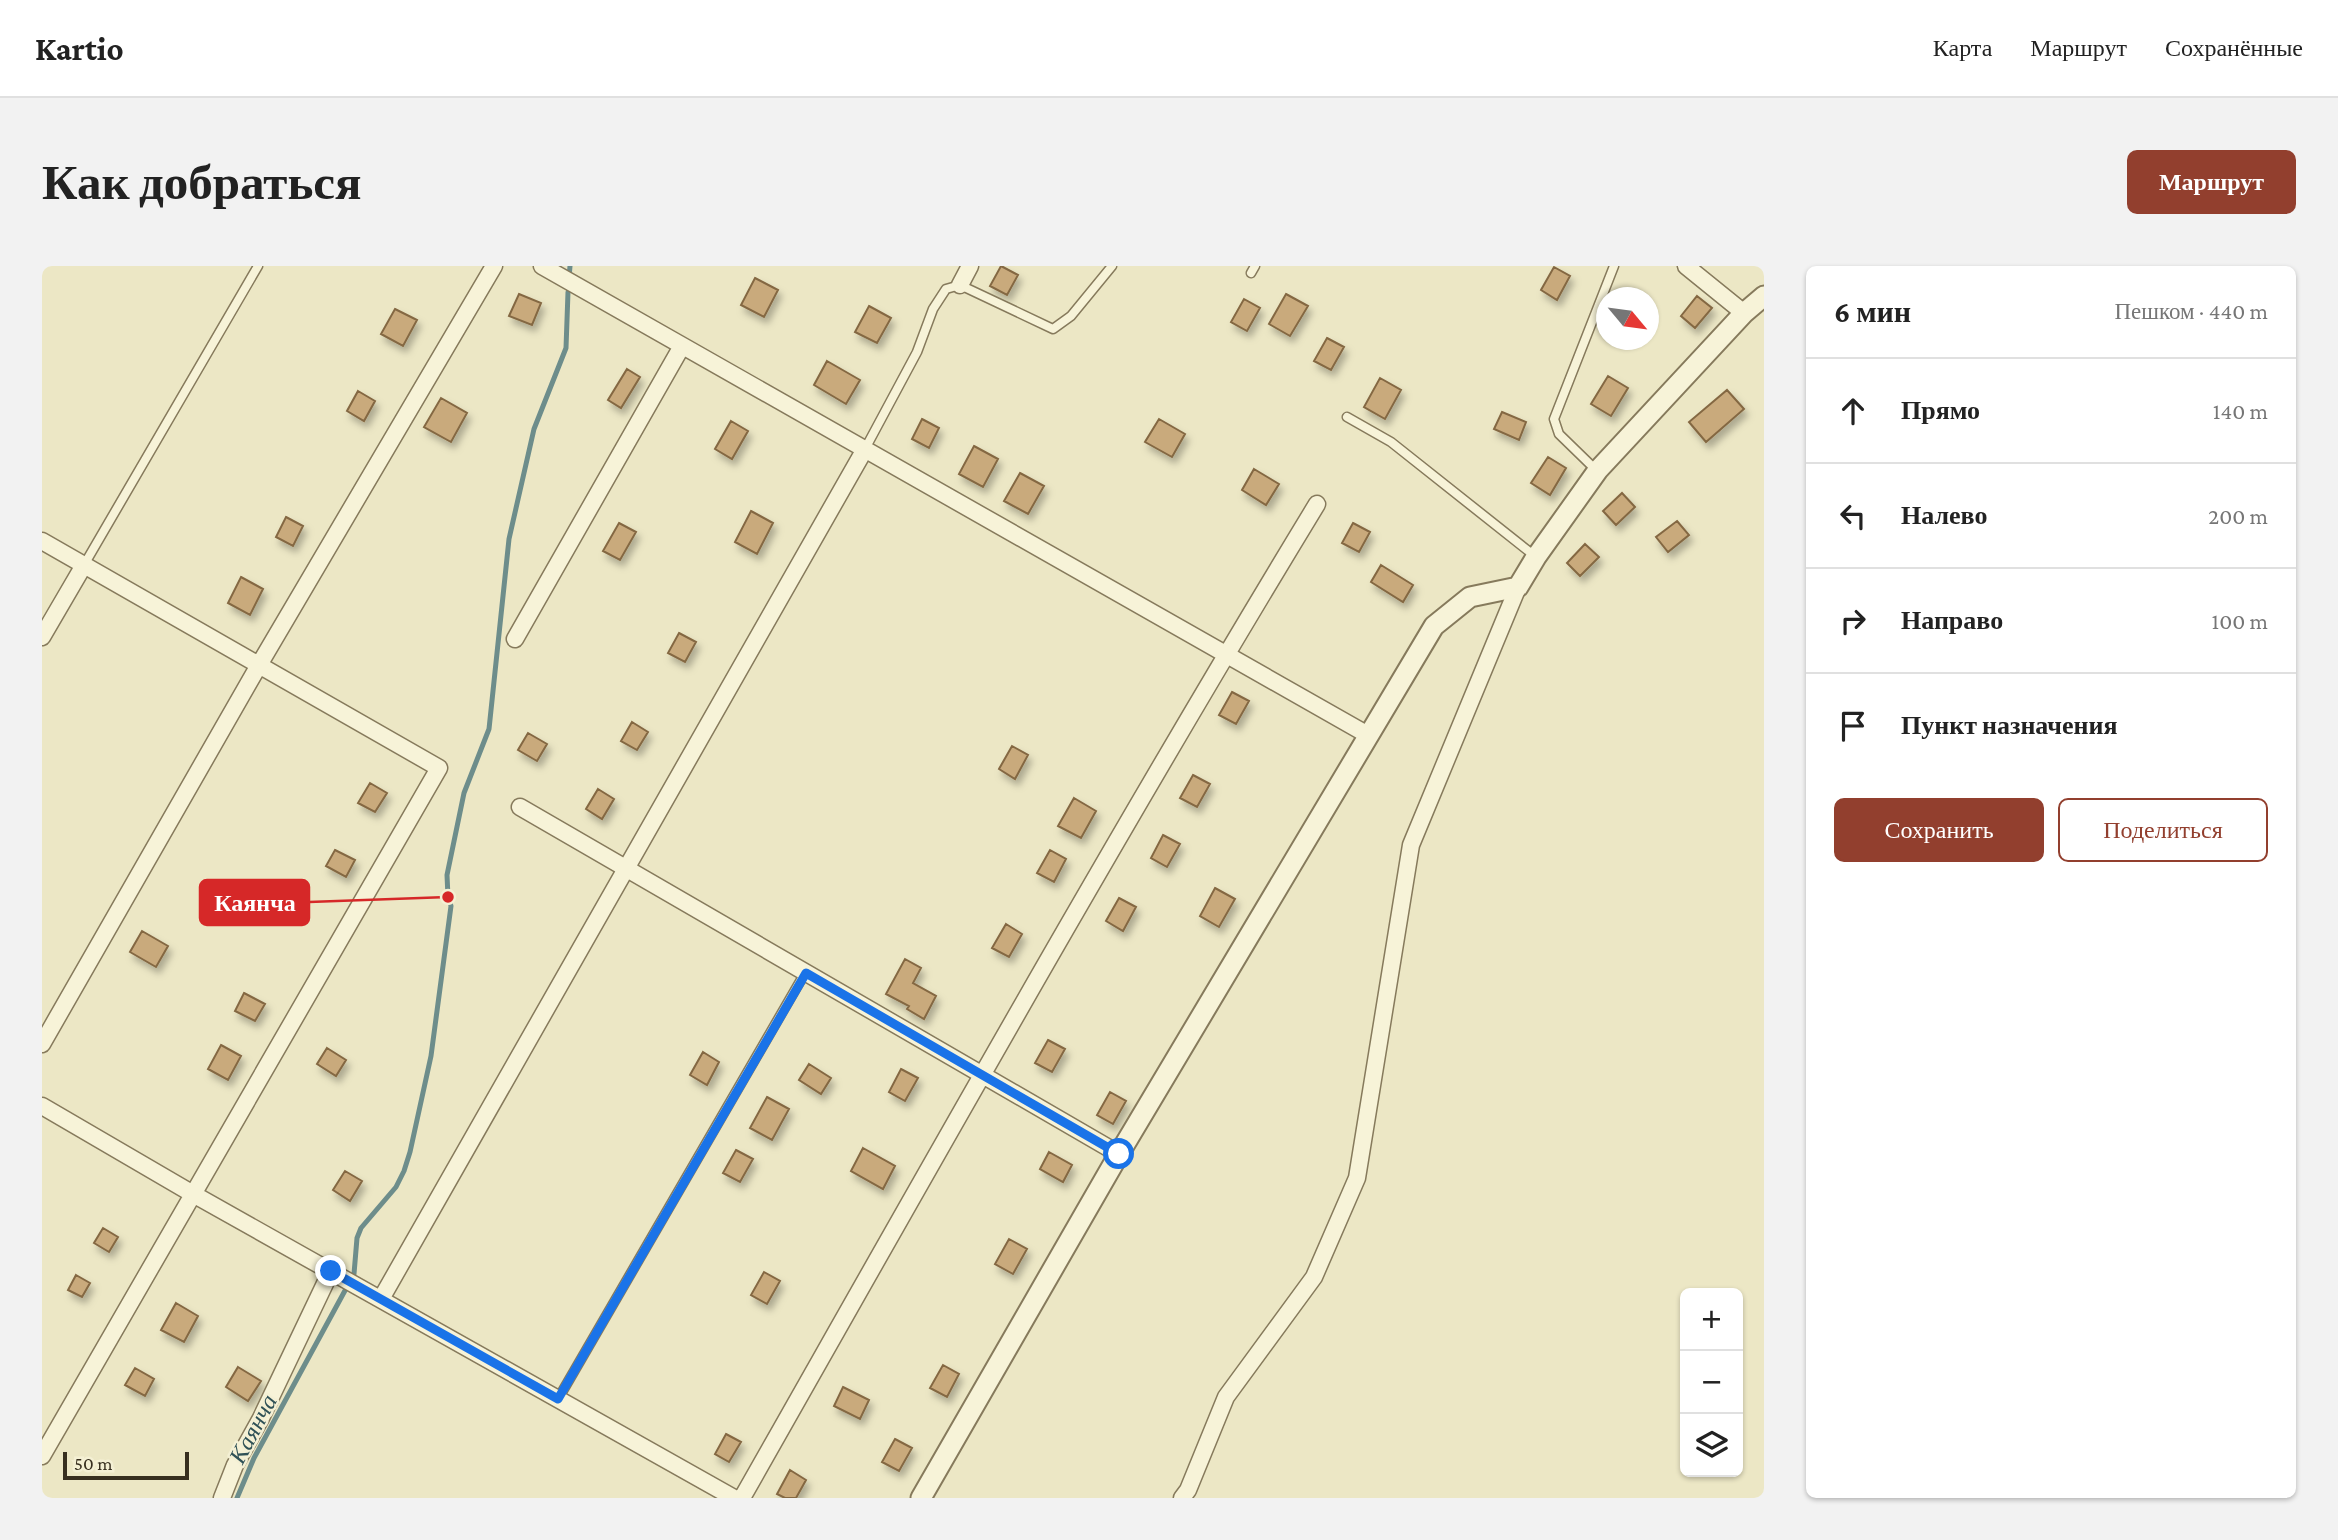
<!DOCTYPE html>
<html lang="ru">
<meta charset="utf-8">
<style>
body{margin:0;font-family:"Crimson Pro",serif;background:#f2f2f2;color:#222}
.controls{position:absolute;right:21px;bottom:21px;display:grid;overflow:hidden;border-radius:10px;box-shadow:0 2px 5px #0004}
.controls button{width:63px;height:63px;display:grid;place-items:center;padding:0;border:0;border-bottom:2px solid #e0e0e0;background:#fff;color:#222;font:35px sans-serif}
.compass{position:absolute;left:1554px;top:21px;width:63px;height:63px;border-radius:50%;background:#fff;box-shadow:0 2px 5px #0004;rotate:119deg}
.scale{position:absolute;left:21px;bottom:18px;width:126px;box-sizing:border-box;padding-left:7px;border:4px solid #372f1f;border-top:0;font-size:19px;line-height:24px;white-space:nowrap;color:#372f1f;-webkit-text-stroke:5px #f4f0d4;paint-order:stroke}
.stop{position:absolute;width:21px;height:21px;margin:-16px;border:5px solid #1a73e8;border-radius:50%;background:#fff}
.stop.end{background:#1a73e8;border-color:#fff;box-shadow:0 2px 7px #0008}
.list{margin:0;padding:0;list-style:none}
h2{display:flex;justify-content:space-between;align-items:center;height:91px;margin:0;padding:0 28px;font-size:30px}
h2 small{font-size:23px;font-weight:400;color:#767676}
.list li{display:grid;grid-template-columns:46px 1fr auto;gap:21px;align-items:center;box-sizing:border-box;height:105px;padding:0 28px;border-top:2px solid #e0e0e0}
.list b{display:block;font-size:26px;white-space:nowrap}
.list em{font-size:23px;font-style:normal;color:#767676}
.actions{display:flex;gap:14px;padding:21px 28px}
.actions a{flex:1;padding:16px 0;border:2px solid #923f2e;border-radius:10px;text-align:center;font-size:24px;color:#923f2e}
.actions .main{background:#923f2e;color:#fff}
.icon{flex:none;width:38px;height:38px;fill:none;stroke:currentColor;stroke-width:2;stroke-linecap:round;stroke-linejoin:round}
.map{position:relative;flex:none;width:1722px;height:1232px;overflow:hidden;border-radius:10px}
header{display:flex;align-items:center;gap:42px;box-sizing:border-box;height:98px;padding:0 35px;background:#fff;border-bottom:2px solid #e0e0e0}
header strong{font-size:33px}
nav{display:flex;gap:38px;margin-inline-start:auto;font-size:24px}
.intro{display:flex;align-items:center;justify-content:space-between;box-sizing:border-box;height:168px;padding:0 42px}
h1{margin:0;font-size:49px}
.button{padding:18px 32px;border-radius:10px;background:#923f2e;color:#fff;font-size:24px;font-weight:700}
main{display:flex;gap:42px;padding:0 42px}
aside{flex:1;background:#fff;border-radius:10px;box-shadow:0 2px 5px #0004}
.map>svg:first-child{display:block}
</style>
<header>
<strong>Kartio</strong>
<nav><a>Карта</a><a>Маршрут</a><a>Сохранённые</a></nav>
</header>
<div class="intro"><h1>Как добраться</h1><a class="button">Маршрут</a></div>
<main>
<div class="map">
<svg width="1722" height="1232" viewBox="0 0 1722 1232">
<defs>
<filter id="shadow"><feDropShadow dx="3.5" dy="6" stdDeviation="3.5" flood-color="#0004"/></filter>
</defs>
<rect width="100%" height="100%" fill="#ece7c5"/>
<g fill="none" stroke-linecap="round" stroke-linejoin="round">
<path stroke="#6d8d8b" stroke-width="5" d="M527,12L528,0
M195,1232L212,1192L312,1008L315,972L319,962L354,921L362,905L368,886L389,790L409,640L406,631L405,609L422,527L447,463L467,273L492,163L524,82L526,26"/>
</g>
<path fill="#c9aa7c" stroke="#846843" stroke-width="2" filter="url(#shadow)" d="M959,0L976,9L965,29L948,20Z
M1512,1L1528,10L1515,34L1499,24Z
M713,12L736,24L722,51L699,39Z
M477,28L499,37L490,59L467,50Z
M1244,28L1266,40L1248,70L1227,58Z
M1655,30L1670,42L1653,62L1639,50Z
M1202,33L1218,42L1205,65L1189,56Z
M827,40L849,52L835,77L813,66Z
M353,43L375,54L361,80L339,68Z
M1285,72L1302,81L1289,104L1272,95Z
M785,95L818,114L804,138L772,119Z
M585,103L598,111L579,142L566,134Z
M1566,110L1586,122L1569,150L1549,138Z
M1338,112L1359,124L1343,153L1322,141Z
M1685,124L1702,143L1664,176L1647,156Z
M316,125L333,135L322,155L305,145Z
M399,132L425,147L409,176L382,161Z
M1460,146L1484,156L1477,174L1452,163Z
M880,153L897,162L887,182L870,173Z
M1117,153L1143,168L1130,191L1103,176Z
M689,155L706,165L690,193L673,183Z
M932,180L956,193L941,221L917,208Z
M1506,191L1524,202L1508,229L1489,217Z
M1212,203L1237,218L1224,239L1200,224Z
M978,207L1002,220L986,248L962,235Z
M1580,227L1593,241L1574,259L1561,245Z
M709,245L731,257L715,288L693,276Z
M244,251L261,260L251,280L234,271Z
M1635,255L1647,269L1626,286L1614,271Z
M577,257L594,266L578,294L561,285Z
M1311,257L1328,266L1317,286L1300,277Z
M1543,278L1557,291L1538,310L1525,297Z
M1339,299L1371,319L1361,336L1329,316Z
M199,311L221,323L208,349L186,337Z
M637,367L654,376L643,396L626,387Z
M1190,426L1207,435L1194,458L1177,449Z
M590,456L606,466L595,484L579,475Z
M486,467L505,478L495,495L476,484Z
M970,480L986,489L973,513L957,503Z
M1151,509L1168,518L1155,541L1138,532Z
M328,517L345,527L333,546L316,537Z
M556,523L572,533L560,553L544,543Z
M1032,532L1054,545L1039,572L1016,560Z
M1121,569L1138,578L1125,601L1109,592Z
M293,584L313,594L304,611L284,600Z
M1008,584L1024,593L1012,616L995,607Z
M1173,622L1193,633L1177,661L1158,650Z
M1077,632L1094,641L1081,665L1064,655Z
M964,658L980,668L967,691L950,682Z
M100,665L126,680L114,701L88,686Z
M863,693L879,702L871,717L894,730L882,753L865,743L867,740L844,728Z
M202,727L223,738L213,755L193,745Z
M1006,774L1023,783L1010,806L993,797Z
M179,779L199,790L186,814L166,803Z
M285,782L304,794L294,810L275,798Z
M661,786L677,796L665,819L648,809Z
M767,798L789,812L779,828L757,814Z
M859,803L876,812L863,835L847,826Z
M1068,826L1084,835L1071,858L1055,849Z
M725,831L747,843L730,874L708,862Z
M821,882L853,900L841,923L809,905Z
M694,884L711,893L698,916L681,907Z
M1007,886L1030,899L1021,916L998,903Z
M303,905L320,915L308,935L291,924Z
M61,962L76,971L67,986L52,977Z
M967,973L985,983L971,1008L953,998Z
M722,1006L738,1015L725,1038L709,1029Z
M34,1009L48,1017L40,1031L26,1024Z
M134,1037L156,1050L142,1076L119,1064Z
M901,1099L917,1108L905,1131L888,1122Z
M196,1101L219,1115L206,1135L184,1121Z
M93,1102L112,1113L103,1130L83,1119Z
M801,1121L827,1134L818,1153L792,1140Z
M684,1168L699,1176L687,1196L673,1188Z
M853,1173L870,1182L857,1205L840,1196Z
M748,1204L764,1214L754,1232H743L735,1228Z"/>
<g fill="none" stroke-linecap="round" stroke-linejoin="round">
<defs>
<path id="service" d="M1209,7L1213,0
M1305,151L1349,176L1494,291
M823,183L875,86L891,43L904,23L918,19L1011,63L1029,50L1070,0
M1554,204L1517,168L1512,153L1572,0
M42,299L216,0
M516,1133L763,707"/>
<path id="minor" d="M500,0L1326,469
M1644,0L1702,47
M918,19L928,0
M0,275L397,502L0,1190
M0,371L42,299
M473,373L640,80
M478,541L1077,888
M0,778L217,399L452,0
M0,840L151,928L692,1232
M339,1033L823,183
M180,1232L193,1199L219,1152L289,1005
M700,1232C889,899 1076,565 1275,238
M1140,1232L1146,1224L1184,1131L1272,1011L1315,912L1369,579L1476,321"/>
<path id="tertiary" d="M879,1232L1077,888L1392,360L1428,331L1476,321L1494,291L1556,204L1702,47L1722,30"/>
</defs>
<use href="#service" stroke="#867a5c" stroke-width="11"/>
<use href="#minor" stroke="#867a5c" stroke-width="19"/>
<use href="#tertiary" stroke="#867a5c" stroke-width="23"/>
<use href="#service" stroke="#f7f3d8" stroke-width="8"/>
<use href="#minor" stroke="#f7f3d8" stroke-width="16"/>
<use href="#tertiary" stroke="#f7f3d8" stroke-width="19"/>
</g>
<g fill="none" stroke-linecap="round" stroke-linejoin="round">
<path stroke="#1a73e8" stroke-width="9" d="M289,1005L516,1133L764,707L1077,888"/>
</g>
<g text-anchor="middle" stroke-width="5" stroke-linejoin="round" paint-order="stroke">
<g font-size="24" font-style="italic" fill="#2f5156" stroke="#f4f0d4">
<text transform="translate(211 1163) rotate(-62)" y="8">Каянча</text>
</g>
</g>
<path fill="none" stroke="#d62828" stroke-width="2.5" d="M406 631L267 636"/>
<circle fill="#d62828" stroke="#f4f0d4" stroke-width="2.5" cx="406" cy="631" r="7"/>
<rect fill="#d62828" stroke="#d62828" stroke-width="2.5" x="158" y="614" width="109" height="45" rx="7"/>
<g font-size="24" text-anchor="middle" font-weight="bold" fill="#fff">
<text x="213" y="645">Каянча</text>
</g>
</svg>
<div class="controls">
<button>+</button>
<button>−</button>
<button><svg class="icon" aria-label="layers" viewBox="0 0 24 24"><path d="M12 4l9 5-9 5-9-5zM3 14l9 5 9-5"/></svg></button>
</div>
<svg class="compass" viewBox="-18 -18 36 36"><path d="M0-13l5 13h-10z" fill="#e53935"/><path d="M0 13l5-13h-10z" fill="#767676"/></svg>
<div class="scale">50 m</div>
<div class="stop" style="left:1077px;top:888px"></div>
<div class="stop end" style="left:289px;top:1005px"></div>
</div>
<aside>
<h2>6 мин<small>Пешком · 440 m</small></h2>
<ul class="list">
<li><svg class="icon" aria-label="ahead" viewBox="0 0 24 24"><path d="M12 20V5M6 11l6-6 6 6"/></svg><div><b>Прямо</b></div><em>140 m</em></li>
<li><svg class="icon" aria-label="left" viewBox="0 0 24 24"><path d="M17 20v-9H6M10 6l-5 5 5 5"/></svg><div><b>Налево</b></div><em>200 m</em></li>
<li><svg class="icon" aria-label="right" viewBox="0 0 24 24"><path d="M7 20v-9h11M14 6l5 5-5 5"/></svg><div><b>Направо</b></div><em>100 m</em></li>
<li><svg class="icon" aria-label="arrive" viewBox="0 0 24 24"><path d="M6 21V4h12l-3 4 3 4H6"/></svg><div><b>Пункт назначения</b></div></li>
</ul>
<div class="actions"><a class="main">Сохранить</a><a>Поделиться</a></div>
</aside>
</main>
